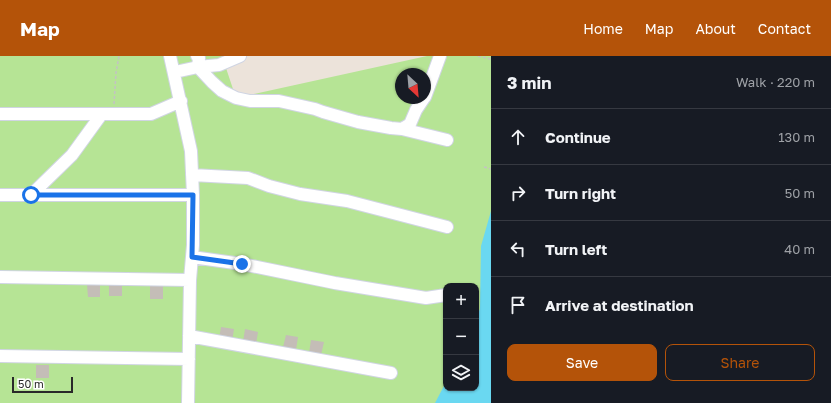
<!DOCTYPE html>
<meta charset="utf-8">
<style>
body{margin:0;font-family:"Golos Text",sans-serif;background:#242831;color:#f1f3f6}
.controls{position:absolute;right:12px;bottom:12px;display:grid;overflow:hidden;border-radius:8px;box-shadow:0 1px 3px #0004}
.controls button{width:36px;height:36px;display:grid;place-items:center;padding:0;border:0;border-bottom:1px solid #363941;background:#171b24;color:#f1f3f6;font:20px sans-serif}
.compass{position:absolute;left:395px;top:12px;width:36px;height:36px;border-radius:50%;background:#171b24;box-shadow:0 1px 3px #0004;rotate:154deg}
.scale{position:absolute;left:12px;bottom:10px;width:61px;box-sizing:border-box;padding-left:4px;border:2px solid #292929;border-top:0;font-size:11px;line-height:14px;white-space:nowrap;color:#292929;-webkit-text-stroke:3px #fff;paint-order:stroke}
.stop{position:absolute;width:12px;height:12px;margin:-9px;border:3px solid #1a73e8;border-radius:50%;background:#fff}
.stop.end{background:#1a73e8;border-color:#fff;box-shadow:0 1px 4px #0008}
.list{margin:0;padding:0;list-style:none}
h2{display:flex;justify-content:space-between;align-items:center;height:52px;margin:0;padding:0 16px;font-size:17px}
h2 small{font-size:13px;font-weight:400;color:#9ea1a6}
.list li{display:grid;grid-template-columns:26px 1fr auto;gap:12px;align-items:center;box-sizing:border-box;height:56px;padding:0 16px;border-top:1px solid #363941}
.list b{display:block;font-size:15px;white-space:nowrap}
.list em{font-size:13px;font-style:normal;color:#9ea1a6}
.actions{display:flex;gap:8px;padding:12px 16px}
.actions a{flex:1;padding:9px 0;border:1px solid #b45309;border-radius:8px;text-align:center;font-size:14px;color:#b45309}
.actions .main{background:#b45309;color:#fff}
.icon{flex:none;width:22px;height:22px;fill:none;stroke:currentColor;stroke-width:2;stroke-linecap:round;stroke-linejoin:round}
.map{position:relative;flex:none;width:491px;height:347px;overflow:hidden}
header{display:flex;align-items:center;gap:24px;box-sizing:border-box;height:56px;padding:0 20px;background:#b45309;color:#fff}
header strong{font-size:19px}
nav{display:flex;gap:22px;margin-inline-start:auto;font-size:14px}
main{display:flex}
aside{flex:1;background:#171b24}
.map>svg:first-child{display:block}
</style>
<header>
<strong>Map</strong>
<nav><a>Home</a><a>Map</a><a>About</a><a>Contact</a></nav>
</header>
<main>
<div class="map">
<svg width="491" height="347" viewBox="0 0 491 347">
<rect width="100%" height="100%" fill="#ece3da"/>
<path fill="#b6e495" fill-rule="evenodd" d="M0,0H222L236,42L427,0H491V347H0ZM401,18H425V42H401ZM446,230H476V332H446Z"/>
<path fill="#6ad8f1" d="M491,155V347H435L446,326V332H476V262L480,253L481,190Z"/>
<path fill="#c4bdb7" d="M109,227H122V240H109Z
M100,228V241H88L87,229Z
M150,230H163V243H150Z
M221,271L234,273L232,286L219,283Z
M245,273L258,276L256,288L243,286Z
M286,279L298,281L296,294L283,291Z
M311,284L324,286L321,299L309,297Z
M36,309H49V322H36Z"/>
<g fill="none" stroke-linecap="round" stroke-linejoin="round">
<defs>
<path id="minor" d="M170,0L191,95L193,139V189L190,224L188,347
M197,0L199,2L198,11L219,9L240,0
M175,16L198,11L212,26L222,35L236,42L250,45H279L315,53L323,56L358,66L391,72L402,73L410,68L416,54L424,42
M425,41L440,0
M0,58H151L181,45
M402,73L447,84
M192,119L248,122L269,130L300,138L347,145L447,171
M0,139H193
M31,139L72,99L101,59
M192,201L242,208L335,227L426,242L446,239
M0,221L190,224
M189,280L391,317
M0,300L189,303"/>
</defs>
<use href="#minor" stroke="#d0d5e3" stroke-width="14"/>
<path stroke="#c3c3c3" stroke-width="1.5" stroke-dasharray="3 2" stroke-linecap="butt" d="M478,0L491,3
M114,48L116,17L119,0
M484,111L491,113"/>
<use href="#minor" stroke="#fff" stroke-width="12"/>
</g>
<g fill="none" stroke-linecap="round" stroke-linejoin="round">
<path stroke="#1a73e8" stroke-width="5" d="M31,139H193L192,201L242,208"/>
</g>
</svg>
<div class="controls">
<button>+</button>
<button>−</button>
<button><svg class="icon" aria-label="layers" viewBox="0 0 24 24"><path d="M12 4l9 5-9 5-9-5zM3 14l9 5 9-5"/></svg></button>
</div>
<svg class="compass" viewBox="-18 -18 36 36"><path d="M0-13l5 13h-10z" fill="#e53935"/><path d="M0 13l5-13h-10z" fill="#9ea1a6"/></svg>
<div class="scale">50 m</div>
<div class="stop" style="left:31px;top:139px"></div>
<div class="stop end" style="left:242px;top:208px"></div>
</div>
<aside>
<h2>3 min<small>Walk · 220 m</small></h2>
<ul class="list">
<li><svg class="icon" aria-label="ahead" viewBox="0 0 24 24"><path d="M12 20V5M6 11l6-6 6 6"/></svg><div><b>Continue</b></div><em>130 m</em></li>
<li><svg class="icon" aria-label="right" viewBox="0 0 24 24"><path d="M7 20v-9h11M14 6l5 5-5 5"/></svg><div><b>Turn right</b></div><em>50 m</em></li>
<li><svg class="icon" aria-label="left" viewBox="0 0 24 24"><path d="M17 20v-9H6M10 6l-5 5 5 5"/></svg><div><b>Turn left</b></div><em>40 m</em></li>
<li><svg class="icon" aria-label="arrive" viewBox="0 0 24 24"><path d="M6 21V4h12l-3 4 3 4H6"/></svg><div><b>Arrive at destination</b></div></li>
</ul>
<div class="actions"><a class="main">Save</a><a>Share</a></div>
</aside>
</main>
